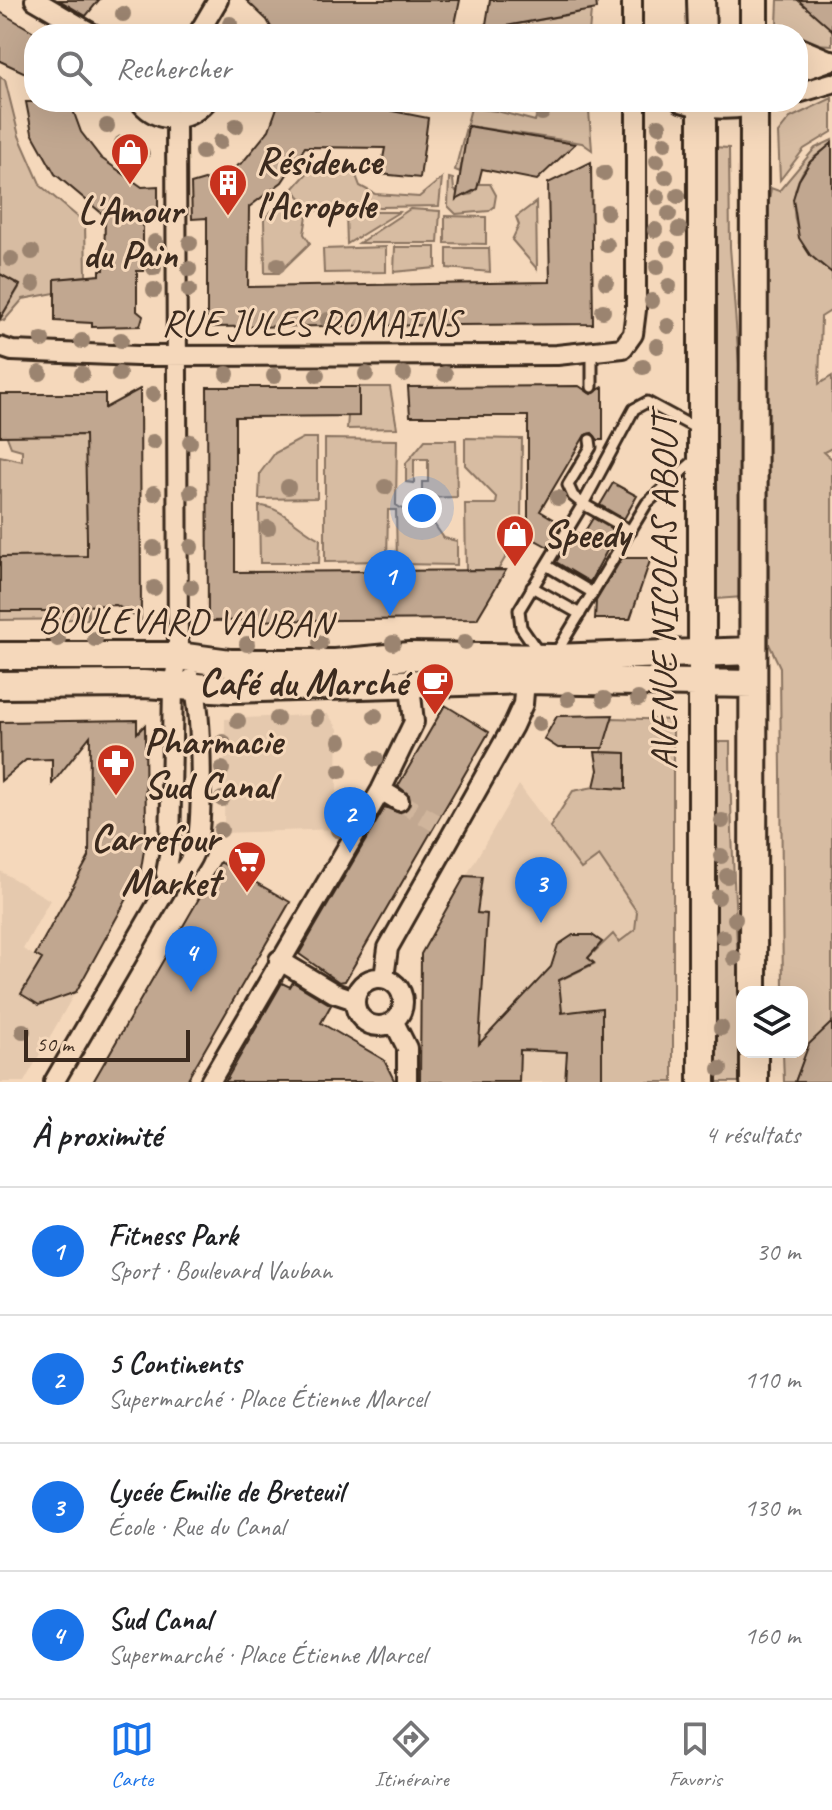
<!DOCTYPE html>
<html lang="fr">
<meta charset="utf-8">
<style>
body{margin:0;font-family:Caveat,sans-serif;background:#f6f6f6;color:#202124}
.controls{position:absolute;right:24px;bottom:24px;display:grid;overflow:hidden;border-radius:16px;box-shadow:0 8px 32px #0002}
.controls button{width:72px;height:72px;display:grid;place-items:center;padding:0;border:0;border-bottom:2px solid #e0e0e0;background:#fff;color:#202124;font:40px sans-serif}
.scale{position:absolute;left:24px;bottom:20px;width:166px;box-sizing:border-box;padding-left:8px;border:4px solid #3b2a1e;border-top:0;font-size:22px;line-height:28px;white-space:nowrap;color:#3b2a1e;-webkit-text-stroke:6px #f5d8bb;paint-order:stroke}
.you{position:absolute;left:422px;top:508px;width:28px;height:28px;margin:-20px;border:6px solid #fff;border-radius:50%;background:#1a73e8;box-shadow:0 0 0 12px #1a73e833}
.badge{display:grid;place-items:center;width:52px;height:52px;border-radius:50%;background:#1a73e8;color:#fff;font-size:26px;font-weight:700}
.pin{position:absolute;translate:-50% -66px;filter:drop-shadow(0 2px 4px #0008)}
.pin::after{content:'';position:absolute;top:42px;width:28px;height:24px;background:inherit;clip-path:polygon(0 0,100% 0,50% 100%)}
.list{margin:0;padding:0;list-style:none}
h2{display:flex;justify-content:space-between;align-items:center;height:104px;margin:0;padding:0 32px;font-size:34px}
h2 small{font-size:26px;font-weight:400;color:#757577}
.list li{display:grid;grid-template-columns:52px 1fr auto;gap:24px;align-items:center;box-sizing:border-box;height:128px;padding:0 32px;border-top:2px solid #e0e0e0}
.list b{display:block;font-size:30px;white-space:nowrap}
.list p{margin:0;font-size:26px;white-space:nowrap;color:#757577}
.list em{font-size:26px;font-style:normal;color:#757577}
.icon{flex:none;width:44px;height:44px;fill:none;stroke:currentColor;stroke-width:2;stroke-linecap:round;stroke-linejoin:round}
.map{position:relative;flex:none;width:832px;height:1082px;overflow:hidden}
.search{position:absolute;background:#fff;box-shadow:0 8px 32px #0002;left:24px;right:24px;top:24px;height:88px;display:flex;align-items:center;gap:20px;box-sizing:border-box;padding:0 28px;border-radius:32px;color:#757577;font-size:30px}
.sheet{height:616px;background:#fff}
nav{display:flex;justify-content:space-around;align-items:center;box-sizing:border-box;height:112px;border-top:2px solid #e0e0e0;background:#fff;font-size:22px;color:#757577}
nav a{display:grid;justify-items:center;gap:4px}
nav .on{color:#1a73e8}
.map>svg:first-child{display:block}
</style>
<div class="map">
<svg width="832" height="1082" viewBox="0 0 832 1082">
<rect width="100%" height="100%" fill="#f5d8bb"/>
<filter id="ink" filterUnits="userSpaceOnUse"><feTurbulence type="fractalNoise" baseFrequency=".0125" numOctaves="2"/><feDisplacementMap in="SourceGraphic" scale="16" xChannelSelector="R" yChannelSelector="G"/><feConvolveMatrix kernelMatrix="1 2 1 2 8 2 1 2 1" color-interpolation-filters="sRGB"/></filter>
<g filter="url(#ink)">
<path fill="#e5c9ae" d="M328,714L338,729L336,829L224,833L225,719Z
M519,785L550,827L642,862L639,1082H420L421,954Z
M0,871L50,900L23,949L81,982L24,1082H0Z"/>
<path fill="#d7bca2" stroke="#897360" stroke-width="2" d="M778,0H803L832,27V45L798,43V34L782,33L777,25Z
M573,10L591,11L589,33L462,34L573,14Z
M0,77L5,80L19,136L41,186L85,223L86,276L55,280V293L23,299L4,321L0,319L20,286L0,274Z
M832,98V132L804,149L780,180L778,133L790,118Z
M471,108L497,111L535,121L538,109L589,111L592,150L582,143L469,126L460,172L455,170Z
M832,140V146C778,170 784,246 832,272V310L821,317L819,384L832,376V448L824,452L832,459V1026L809,1045L795,1082H784L783,1052H802V992H783L780,667L769,644L767,214L771,188L779,191L815,148Z
M713,147L729,148L730,247L743,416V597L716,599Z
M317,162H351L360,186L375,194L419,197L442,178L439,206L322,208L314,212L293,189Z
M449,178L453,179L454,190L463,196L472,194L478,184H490L496,195L494,207L489,211L456,214L448,206Z
M288,194L307,216L304,234L310,243L279,273H265L264,219Z
M536,202L537,269L512,240L519,225L516,217Z
M410,209L440,211L438,243H359Z
M399,212L347,244L346,212Z
M445,216L486,217V244L445,243Z
M386,247V272L324,273L323,249Z
M395,247H436V268L394,272Z
M447,248H489L490,272L447,268Z
M359,387H390L397,428L347,429L348,416H359Z
M6,434L95,435L86,483L87,531L97,539H87V548L105,567L69,557H0V456L22,461V450L11,447Z
M303,438H317V498L259,499L260,473L275,453Z
M465,438L522,439L521,518L528,519L498,570H466L465,504H496L497,498L465,465Z
M325,439L397,440L396,505L415,517H429L444,538L457,541V565L397,564L396,510H388L387,561L325,562Z
M425,440H456L457,497L422,498V482H428V459H414V483L406,482V463Z
M259,506C282,506 299,530 320,539L319,563H260Z
M79,606H88V619L0,620V611H79Z
M612,718L673,720V1082H602V1009L571,1012L563,1026L560,995L554,983L594,964L588,958L613,934L619,942L635,930L637,912L599,856L581,869L550,827L573,791L594,787L626,789V753L601,752Z
M717,742H730C730,856 741,969 741,1082H715Z"/>
<path fill="#c1a790" stroke="#3b2a1e" stroke-width="2" d="M59,0H99L86,16Z
M246,0H460L453,34H275L267,20Z
M490,0H596L597,9L485,30Z
M798,0H832V30Z
M0,12L34,32V77L0,61Z
M26,102H70L81,132L101,158L142,187L158,186V221H143V271H137V311L143,316L140,326L92,327V323L55,321V279L100,275V270H104L105,216L55,174L32,133Z
M279,102H315V109L377,108L428,118L420,178L380,174L385,148L305,147L282,182L249,207L248,287L550,282L548,183L591,162L593,324L207,327V218L192,219L191,184L225,174L243,162L269,130Z
M468,126L544,139L575,144L537,180L482,169L477,189L456,200Z
M832,143V273L810,255L799,238L793,199L799,180L810,162Z
M0,274L20,285L0,319Z
M579,386L591,394L603,387V440H598L592,433L585,435L540,511L562,524L548,547L521,532L528,519V416H410L408,387Z
M207,387H359V416L235,417V572L506,570L477,619L208,621Z
M140,389L141,620L116,605L79,606L80,611H0V557L87,556V539L85,435L0,436V394H105V408Z
M613,483L637,496L624,519L600,505Z
M593,518L617,532L590,582L556,562L575,532L582,536Z
M622,558H651L630,619H595L596,601Z
M445,705L489,732L345,981L339,982L299,954L385,807L399,813L410,807L409,795L398,786Z
M613,715L603,748H558L544,739L557,716Z
M137,720V733L145,725L146,838L140,875L76,992L39,1005L21,994L42,959L35,955L89,857L90,736L52,784V759L26,760L1,781L0,722Z
M595,752L626,753V789L594,787L598,770Z
M220,862L290,902L186,1082H93Z
M465,876L482,877L477,913L487,914L479,1044L551,967L558,945L573,935H592L602,942L588,958L594,963L559,980L562,1013L602,1008V1082H565L567,1052L520,1050L519,1082H420L421,954Z
M293,982L331,1005L321,1023L384,1060L395,1082H225L282,983L290,987Z
M832,1022V1082H795L809,1044Z"/>
<g fill="none" stroke-linecap="round" stroke-linejoin="round">
<path stroke="#d0b59c" stroke-width="18" stroke-dasharray="18 9" stroke-linecap="butt" d="M399,801L436,823"/>
<defs>
<path id="lane" d="M592,353V387
M631,531L583,504L634,409L647,402L699,430
M546,565L593,593
M532,587L580,614
M539,653L521,627L519,610L583,504L573,496L568,485L591,447L590,440
M556,653L647,503L696,459"/>
<path id="street" d="M35,0L93,34
M632,0V34
M198,34L218,0
M798,47L829,60
M798,72L832,60
M798,93L832,83
M140,102C159,124 186,124 206,102
M681,102C708,111 740,111 768,102
M0,347L12,351L137,356L557,355L623,348L633,334L636,310V102
M381,790L399,801
M169,884L166,873L170,851L173,687L178,656L176,119
M279,960L334,993L355,1000
M384,978L388,948L513,726L523,704L525,680
M355 1002a24 24 0 1 1 48 0a24 24 0 1 1-48 0Z
M394,1022L407,1048V1082
M54,1082L169,884C183,874 195,857 198,838C202,812 203,699 191,679
M210,1082L381,790L414,722L410,686"/>
<path id="secondary" d="M701,0L702,34
M754,0V34
M0,656H178L230,663H335L409,656L553,658L753,651
M0,685L143,684L230,689L525,680L753,684
M753,992L754,102
M754,1052V1082
M702,1082V102"/>
</defs>
<use href="#lane" stroke="#3b2a1e" stroke-width="15"/>
<use href="#street" stroke="#3b2a1e" stroke-width="24"/>
<use href="#secondary" stroke="#3b2a1e" stroke-width="32"/>
<use href="#lane" stroke="#f5d8bb" stroke-width="9"/>
<use href="#street" stroke="#f5d8bb" stroke-width="18"/>
<use href="#secondary" stroke="#f5d8bb" stroke-width="26"/>
</g>
<g fill="#9b8470">
<circle cx="123" cy="14" r="8"/>
<circle cx="230" cy="24" r="8"/>
<circle cx="542" cy="113" r="8"/>
<circle cx="107" cy="126" r="8"/>
<circle cx="236" cy="126" r="8"/>
<circle cx="659" cy="126" r="8"/>
<circle cx="220" cy="142" r="8"/>
<circle cx="122" cy="143" r="8"/>
<circle cx="665" cy="143" r="8"/>
<circle cx="202" cy="152" r="8"/>
<circle cx="142" cy="154" r="8"/>
<circle cx="657" cy="161" r="8"/>
<circle cx="604" cy="173" r="8"/>
<circle cx="666" cy="177" r="8"/>
<circle cx="678" cy="196" r="8"/>
<circle cx="658" cy="197" r="8"/>
<circle cx="607" cy="212" r="8"/>
<circle cx="669" cy="214" r="8"/>
<circle cx="679" cy="229" r="8"/>
<circle cx="655" cy="230" r="8"/>
<circle cx="155" cy="242" r="8"/>
<circle cx="190" cy="243" r="8"/>
<circle cx="607" cy="245" r="8"/>
<circle cx="668" cy="249" r="8"/>
<circle cx="32" cy="252" r="8"/>
<circle cx="11" cy="259" r="8"/>
<circle cx="278" cy="265" r="8"/>
<circle cx="657" cy="267" r="8"/>
<circle cx="154" cy="268" r="8"/>
<circle cx="189" cy="269" r="8"/>
<circle cx="606" cy="282" r="8"/>
<circle cx="33" cy="284" r="8"/>
<circle cx="669" cy="286" r="8"/>
<circle cx="154" cy="290" r="8"/>
<circle cx="189" cy="290" r="8"/>
<circle cx="652" cy="301" r="8"/>
<circle cx="603" cy="311" r="8"/>
<circle cx="328" cy="320" r="8"/>
<circle cx="668" cy="326" r="8"/>
<circle cx="42" cy="340" r="8"/>
<circle cx="121" cy="340" r="8"/>
<circle cx="82" cy="341" r="8"/>
<circle cx="657" cy="346" r="8"/>
<circle cx="643" cy="367" r="8"/>
<circle cx="40" cy="373" r="8"/>
<circle cx="82" cy="374" r="8"/>
<circle cx="119" cy="374" r="8"/>
<circle cx="227" cy="374" r="8"/>
<circle cx="366" cy="374" r="8"/>
<circle cx="404" cy="374" r="8"/>
<circle cx="445" cy="374" r="8"/>
<circle cx="317" cy="375" r="8"/>
<circle cx="274" cy="376" r="8"/>
<circle cx="153" cy="394" r="8"/>
<circle cx="153" cy="442" r="8"/>
<circle cx="190" cy="442" r="8"/>
<circle cx="288" cy="487" r="8"/>
<circle cx="385" cy="487" r="8"/>
<circle cx="191" cy="492" r="8"/>
<circle cx="154" cy="493" r="8"/>
<circle cx="558" cy="498" r="8"/>
<circle cx="268" cy="528" r="8"/>
<circle cx="191" cy="547" r="8"/>
<circle cx="154" cy="548" r="8"/>
<circle cx="191" cy="587" r="8"/>
<circle cx="154" cy="588" r="8"/>
<circle cx="58" cy="639" r="8"/>
<circle cx="95" cy="639" r="8"/>
<circle cx="465" cy="642" r="8"/>
<circle cx="320" cy="643" r="8"/>
<circle cx="393" cy="643" r="8"/>
<circle cx="247" cy="644" r="8"/>
<circle cx="568" cy="699" r="8"/>
<circle cx="604" cy="699" r="8"/>
<circle cx="638" cy="699" r="8"/>
<circle cx="375" cy="716" r="8"/>
<circle cx="317" cy="718" r="8"/>
<circle cx="277" cy="719" r="8"/>
<circle cx="238" cy="721" r="8"/>
<circle cx="539" cy="724" r="8"/>
<circle cx="340" cy="741" r="8"/>
<circle cx="223" cy="742" r="8"/>
<circle cx="376" cy="759" r="8"/>
<circle cx="222" cy="769" r="8"/>
<circle cx="340" cy="771" r="8"/>
<circle cx="222" cy="799" r="8"/>
<circle cx="339" cy="804" r="8"/>
<circle cx="722" cy="821" r="8"/>
<circle cx="221" cy="830" r="8"/>
<circle cx="338" cy="830" r="8"/>
<circle cx="721" cy="856" r="8"/>
<circle cx="727" cy="876" r="8"/>
<circle cx="718" cy="897" r="8"/>
<circle cx="735" cy="919" r="8"/>
<circle cx="723" cy="937" r="8"/>
<circle cx="734" cy="958" r="8"/>
<circle cx="721" cy="1028" r="8"/>
<circle cx="23" cy="1031" r="8"/>
<circle cx="720" cy="1069" r="8"/>
</g>
</g>
<defs>
<symbol id="shop-pin" viewBox="-11 -11 22 30"><path d="M0 17L-7.5 6A9.5 9.5 0 1 1 7.5 6Z" fill="#c8321e" stroke="#f5d8bb"/><path d="M-5-2.5h2.3a2.7 3.5 0 0 1 5.4 0H5L5.5 6h-11ZM-1.5-2.5h3a1.5 2.3 0 0 0-3 0Z" fill="#fff"/></symbol>
<symbol id="building-pin" viewBox="-11 -11 22 30"><path d="M0 17L-7.5 6A9.5 9.5 0 1 1 7.5 6Z" fill="#c8321e" stroke="#f5d8bb"/><path d="M-4-6H4V6H1V3H-1V6H-4ZM-2.5-4.3h1.7v1.8h-1.7ZM.8-4.3h1.7v1.8H.8ZM-2.5-1h1.7V.8h-1.7ZM.8-1h1.7V.8H.8Z" fill="#fff"/></symbol>
<symbol id="cafe-pin" viewBox="-11 -11 22 30"><path d="M0 17L-7.5 6A9.5 9.5 0 1 1 7.5 6Z" fill="#c8321e" stroke="#f5d8bb"/><path d="M-5.5-4.5H6V0H3Q3 3.5 0 3.5H-2.5Q-5.5 3.5-5.5 0ZM3-3.2v2h1.7v-2ZM-6 4.5H4V6H-6Z" fill="#fff"/></symbol>
<symbol id="pharmacy-pin" viewBox="-11 -11 22 30"><path d="M0 17L-7.5 6A9.5 9.5 0 1 1 7.5 6Z" fill="#c8321e" stroke="#f5d8bb"/><path d="M-2-6h4v4h4v4h-4v4h-4v-4h-4v-4h4Z" fill="#fff"/></symbol>
<symbol id="supermarket-pin" viewBox="-11 -11 22 30"><path d="M0 17L-7.5 6A9.5 9.5 0 1 1 7.5 6Z" fill="#c8321e" stroke="#f5d8bb"/><path d="M-6-5.5h2.5l.6 2H6L4.5 2H-2.5L-4.4-4H-6ZM-1.5 3.2a1.3 1.3 0 1 0 .1 0ZM3 3.2a1.3 1.3 0 1 0 .1 0Z" fill="#fff"/></symbol>
</defs>
<g fill-rule="evenodd">
<use href="#shop-pin" x="108" y="130" width="44" height="60"/>
<use href="#building-pin" x="206" y="161" width="44" height="60"/>
<use href="#shop-pin" x="493" y="512" width="44" height="60"/>
<use href="#cafe-pin" x="413" y="660" width="44" height="60"/>
<use href="#pharmacy-pin" x="94" y="741" width="44" height="60"/>
<use href="#supermarket-pin" x="225" y="838" width="44" height="60"/>
</g>
<g text-anchor="middle" stroke-width="6" stroke-linejoin="round" paint-order="stroke">
<g font-size="38" font-weight="bold" fill="#3b2a1e" stroke="#f5d8bb" text-anchor="start">
<text x="256" y="174">Résidence<tspan x="256" dy="44">l'Acropole</tspan></text>
<text x="130" y="223" text-anchor="middle">L'Amour<tspan x="130" dy="44">du Pain</tspan></text>
<text x="543" y="547">Speedy</text>
<text x="407" y="695" text-anchor="end">Café du Marché</text>
<text x="144" y="754">Pharmacie<tspan x="144" dy="44">Sud Canal</tspan></text>
<text x="219" y="851" text-anchor="end">Carrefour<tspan x="219" dy="44">Market</tspan></text>
</g>
<g font-size="38" fill="#3b2a1e" stroke="#f5d8bb">
<text x="311" y="335">RUE JULES ROMAINS</text>
<text transform="translate(663 592) rotate(-90)" y="13">AVENUE NICOLAS ABOUT</text>
<text transform="translate(185 621) rotate(1)" y="13">BOULEVARD VAUBAN</text>
</g>
</g>
</svg>
<div class="controls">
<button><svg class="icon" aria-label="layers" viewBox="0 0 24 24"><path d="M12 4l9 5-9 5-9-5zM3 14l9 5 9-5"/></svg></button>
</div>
<div class="scale">50 m</div>
<div class="you"></div>
<div class="pin badge" style="left:390px;top:616px">1</div>
<div class="pin badge" style="left:350px;top:853px">2</div>
<div class="pin badge" style="left:541px;top:923px">3</div>
<div class="pin badge" style="left:191px;top:992px">4</div>
<div class="search"><svg class="icon" aria-label="search" viewBox="0 0 24 24"><circle cx="10" cy="10" r="6"/><path d="M15 15l6 6"/></svg>Rechercher</div>
</div>
<section class="sheet">
<h2>À proximité<small>4 résultats</small></h2>
<ul class="list">
<li><span class="badge">1</span><div><b>Fitness Park</b><p>Sport · Boulevard Vauban</p></div><em>30 m</em></li>
<li><span class="badge">2</span><div><b>5 Continents</b><p>Supermarché · Place Étienne Marcel</p></div><em>110 m</em></li>
<li><span class="badge">3</span><div><b>Lycée Emilie de Breteuil</b><p>École · Rue du Canal</p></div><em>130 m</em></li>
<li><span class="badge">4</span><div><b>Sud Canal</b><p>Supermarché · Place Étienne Marcel</p></div><em>160 m</em></li>
</ul>
</section>
<nav>
<a class="on"><svg class="icon" aria-label="map" viewBox="0 0 24 24"><path d="M3 6l6-2 6 2 6-2v14l-6 2-6-2-6 2zM9 4v14M15 6v14"/></svg>Carte</a>
<a><svg class="icon" aria-label="directions" viewBox="0 0 24 24"><path d="M12 3l9 9-9 9-9-9zM9 14v-3h6M13 9l2 2-2 2"/></svg>Itinéraire</a>
<a><svg class="icon" aria-label="saved" viewBox="0 0 24 24"><path d="M7 4h10v16l-5-4-5 4z"/></svg>Favoris</a>
</nav>
